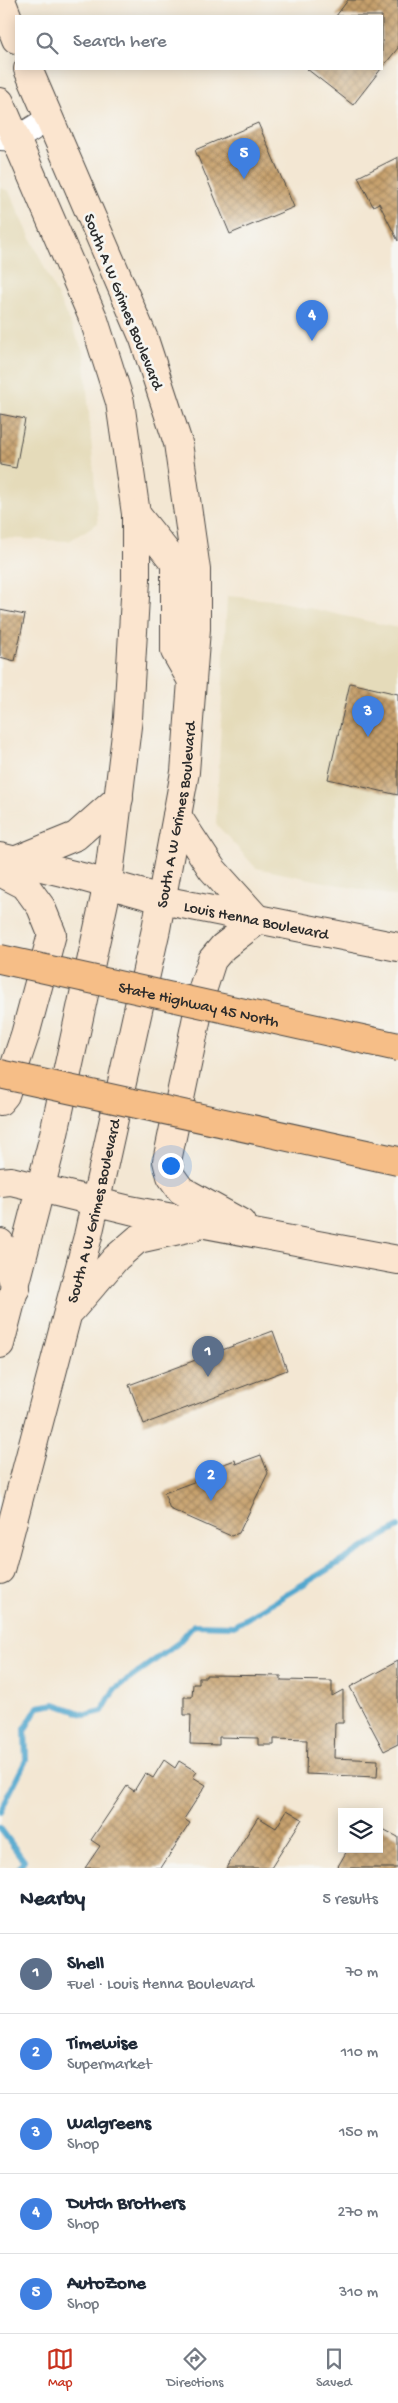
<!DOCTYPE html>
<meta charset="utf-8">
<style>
body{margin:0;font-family:"Gochi Hand",sans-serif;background:#f6f6f7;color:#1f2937}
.controls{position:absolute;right:15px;bottom:15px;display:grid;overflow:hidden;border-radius:0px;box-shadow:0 2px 12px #0003}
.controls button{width:45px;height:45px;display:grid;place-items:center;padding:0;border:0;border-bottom:1px solid #e0e1e3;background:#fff;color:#1f2937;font:25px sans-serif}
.you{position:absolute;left:170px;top:1165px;width:18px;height:18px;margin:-12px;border:4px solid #fff;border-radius:50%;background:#1a73e8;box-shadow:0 0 0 8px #1a73e833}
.badge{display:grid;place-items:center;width:32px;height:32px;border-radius:50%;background:#c8321e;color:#fff;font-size:16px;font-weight:700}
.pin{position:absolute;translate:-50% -41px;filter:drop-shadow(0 1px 2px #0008)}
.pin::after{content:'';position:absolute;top:26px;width:18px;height:15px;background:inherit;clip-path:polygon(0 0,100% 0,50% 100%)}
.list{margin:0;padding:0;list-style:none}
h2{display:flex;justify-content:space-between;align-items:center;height:65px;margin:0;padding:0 20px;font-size:21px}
h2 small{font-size:16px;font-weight:400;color:#747a83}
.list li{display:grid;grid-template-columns:32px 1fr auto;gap:15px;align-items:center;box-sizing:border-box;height:80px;padding:0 20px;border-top:1px solid #e0e1e3}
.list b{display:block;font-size:19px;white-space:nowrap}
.list p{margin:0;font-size:16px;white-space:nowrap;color:#747a83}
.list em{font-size:16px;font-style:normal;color:#747a83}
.icon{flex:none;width:28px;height:28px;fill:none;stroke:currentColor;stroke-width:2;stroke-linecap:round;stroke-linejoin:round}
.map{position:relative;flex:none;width:398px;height:1868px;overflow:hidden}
.search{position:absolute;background:#fff;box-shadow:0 2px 12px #0003;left:15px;right:15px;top:15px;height:55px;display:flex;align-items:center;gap:12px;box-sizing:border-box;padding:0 18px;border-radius:0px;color:#747a83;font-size:19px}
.sheet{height:465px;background:#fff}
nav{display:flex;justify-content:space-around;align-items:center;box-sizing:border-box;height:70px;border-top:1px solid #e0e1e3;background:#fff;font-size:14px;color:#747a83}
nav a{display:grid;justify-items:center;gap:2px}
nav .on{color:#c8321e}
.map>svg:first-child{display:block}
</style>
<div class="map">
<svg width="398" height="1868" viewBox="0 0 398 1868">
<defs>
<pattern id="building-cross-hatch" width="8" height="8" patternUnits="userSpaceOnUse" patternTransform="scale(1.25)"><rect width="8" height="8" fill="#c7a16d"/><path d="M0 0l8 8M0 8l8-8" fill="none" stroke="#a2835a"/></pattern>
</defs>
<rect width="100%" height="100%" fill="#f6f6f2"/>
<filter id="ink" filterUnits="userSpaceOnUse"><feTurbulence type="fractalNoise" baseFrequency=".02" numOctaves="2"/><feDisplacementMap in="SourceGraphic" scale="10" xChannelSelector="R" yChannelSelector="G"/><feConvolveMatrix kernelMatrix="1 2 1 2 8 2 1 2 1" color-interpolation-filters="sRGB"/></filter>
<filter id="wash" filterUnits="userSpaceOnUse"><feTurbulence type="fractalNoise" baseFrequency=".0096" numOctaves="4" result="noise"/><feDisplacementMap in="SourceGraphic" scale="20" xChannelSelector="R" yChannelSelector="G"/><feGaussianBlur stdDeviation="1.12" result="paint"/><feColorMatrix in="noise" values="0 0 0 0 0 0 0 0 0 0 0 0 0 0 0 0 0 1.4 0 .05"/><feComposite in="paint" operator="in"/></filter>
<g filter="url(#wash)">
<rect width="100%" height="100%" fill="#f3e7d3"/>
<path fill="#e5dbba" d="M0,188L9,191L84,353L98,523L69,541L0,538Z
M227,596L273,600L398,628V897L256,868L216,824Z"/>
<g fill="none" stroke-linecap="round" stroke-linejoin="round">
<path stroke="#52a7ce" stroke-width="6" d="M0,1812L26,1760L25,1729L38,1707L55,1704L86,1715L102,1711L114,1690L177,1644L194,1625L234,1626L398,1527
M0,1828L24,1861L19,1868"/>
</g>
<g id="blocks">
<path fill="url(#building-cross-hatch)" d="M348,0H398V48L382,68V16H336Z
M307,69H381L353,105Z
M258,123L294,207L230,234L195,150Z
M398,157V241L379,203L373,206L358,177Z
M0,414L25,419L16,468L0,465Z
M0,610L25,615L15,661L0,657Z
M350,683L398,694V795L328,779Z
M273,1331L287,1370L144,1424L129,1385Z
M261,1455L268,1473L239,1533L231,1536L170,1509L164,1493L215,1474L213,1468L235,1460L236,1464Z
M398,1661V1744L384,1751L350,1687Z
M206,1675L281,1676V1680L332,1681V1696L343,1690V1723H335L334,1758L378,1760L377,1777L306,1774L307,1740L274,1739V1745H258V1738L219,1737V1745L190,1744L191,1715H184V1697H192L193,1684H199V1677H206Z
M164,1760L175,1768L179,1761L197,1772L193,1777L206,1785L184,1819L190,1823L161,1868H85L100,1846L91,1840L127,1786L134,1791L145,1773L153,1778Z
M287,1810L302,1819L271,1868H226L258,1817L276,1828Z
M379,1827L398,1837V1868H337L348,1849H379Z"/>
</g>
</g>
<g filter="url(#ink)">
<use href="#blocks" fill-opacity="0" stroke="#494744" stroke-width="1"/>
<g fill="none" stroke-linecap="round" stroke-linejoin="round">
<defs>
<path id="street" d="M0,138L16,139L48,119"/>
<g id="secondary">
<path d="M1,0L16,39"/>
<path d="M0,102L94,320L120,402L136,514V580L128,718L108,883L52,1143L0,1344"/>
<path d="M136,514L175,563V651L191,679"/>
<path d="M177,816L212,869L258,920"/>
<path id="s1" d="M0,857L82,877L172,902L398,947"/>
<path d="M17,860L76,836L119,798"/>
<path d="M0,872L25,885L41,907L52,934L25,1035L5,1095L0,1101"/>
<path d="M0,1182L11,1181L130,1210L398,1260"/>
<path d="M241,1223L181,1190L171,1176L167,1161L203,988L212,960L223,947L258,920"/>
<path d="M0,1243L16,1288"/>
<path d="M72,1309L116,1258L138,1239L192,1227"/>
<path id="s2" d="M0,1570L88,1236L156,929L185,772L196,629V570L178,443L144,339L28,69"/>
</g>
</defs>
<use href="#street" stroke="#494744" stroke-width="26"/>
<use href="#secondary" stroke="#494744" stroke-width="30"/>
<use href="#street" stroke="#fff" stroke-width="24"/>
<use href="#secondary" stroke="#fbe5cf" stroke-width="28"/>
<defs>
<g id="highway-bridge">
<path id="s3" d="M0,959L398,1047"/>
<path d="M0,1074L398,1161"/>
</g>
</defs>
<use href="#highway-bridge" stroke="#494744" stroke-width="30" stroke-linecap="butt"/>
<use href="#highway-bridge" stroke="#f6be87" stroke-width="28"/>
</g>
</g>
<g text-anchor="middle" stroke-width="5" stroke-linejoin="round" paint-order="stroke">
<g font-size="16" fill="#2b2b2b" stroke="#f6f6f2">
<text transform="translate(125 301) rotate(68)" y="6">South A W Grimes Boulevard</text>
<text dy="6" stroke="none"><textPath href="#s2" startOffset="776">South A W Grimes Boulevard</textPath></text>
<text dy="6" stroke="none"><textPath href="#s1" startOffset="264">Louis Henna Boulevard</textPath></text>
<text dy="6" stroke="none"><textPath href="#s3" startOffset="204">State Highway 45 North</textPath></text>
<text dy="6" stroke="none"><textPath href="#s2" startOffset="371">South A W Grimes Boulevard</textPath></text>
</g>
</g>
</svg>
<div class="controls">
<button><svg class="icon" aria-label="layers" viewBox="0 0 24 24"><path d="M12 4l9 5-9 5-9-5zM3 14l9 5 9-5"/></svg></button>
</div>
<div class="you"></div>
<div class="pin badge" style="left:208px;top:1377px;background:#5c6f8a">1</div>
<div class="pin badge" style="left:211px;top:1501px;background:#3f7fe0">2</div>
<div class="pin badge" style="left:368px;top:737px;background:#3f7fe0">3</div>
<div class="pin badge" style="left:312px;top:341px;background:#3f7fe0">4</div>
<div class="pin badge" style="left:244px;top:179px;background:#3f7fe0">5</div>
<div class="search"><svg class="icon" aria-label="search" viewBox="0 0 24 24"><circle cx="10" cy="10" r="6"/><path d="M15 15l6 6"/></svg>Search here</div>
</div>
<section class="sheet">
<h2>Nearby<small>5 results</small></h2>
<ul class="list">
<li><span class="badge" style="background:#5c6f8a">1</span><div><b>Shell</b><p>Fuel · Louis Henna Boulevard</p></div><em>70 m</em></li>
<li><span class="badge" style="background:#3f7fe0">2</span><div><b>Timewise</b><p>Supermarket</p></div><em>110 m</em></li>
<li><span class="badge" style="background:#3f7fe0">3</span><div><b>Walgreens</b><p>Shop</p></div><em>150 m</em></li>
<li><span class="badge" style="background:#3f7fe0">4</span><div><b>Dutch Brothers</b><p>Shop</p></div><em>270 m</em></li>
<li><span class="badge" style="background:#3f7fe0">5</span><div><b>AutoZone</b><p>Shop</p></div><em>310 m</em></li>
</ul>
</section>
<nav>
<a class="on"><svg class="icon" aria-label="map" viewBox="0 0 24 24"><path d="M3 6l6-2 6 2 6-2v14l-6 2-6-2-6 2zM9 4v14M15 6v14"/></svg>Map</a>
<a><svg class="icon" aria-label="directions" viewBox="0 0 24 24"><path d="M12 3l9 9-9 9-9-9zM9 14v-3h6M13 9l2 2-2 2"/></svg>Directions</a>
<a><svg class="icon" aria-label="saved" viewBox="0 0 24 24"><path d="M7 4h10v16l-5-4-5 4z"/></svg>Saved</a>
</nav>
